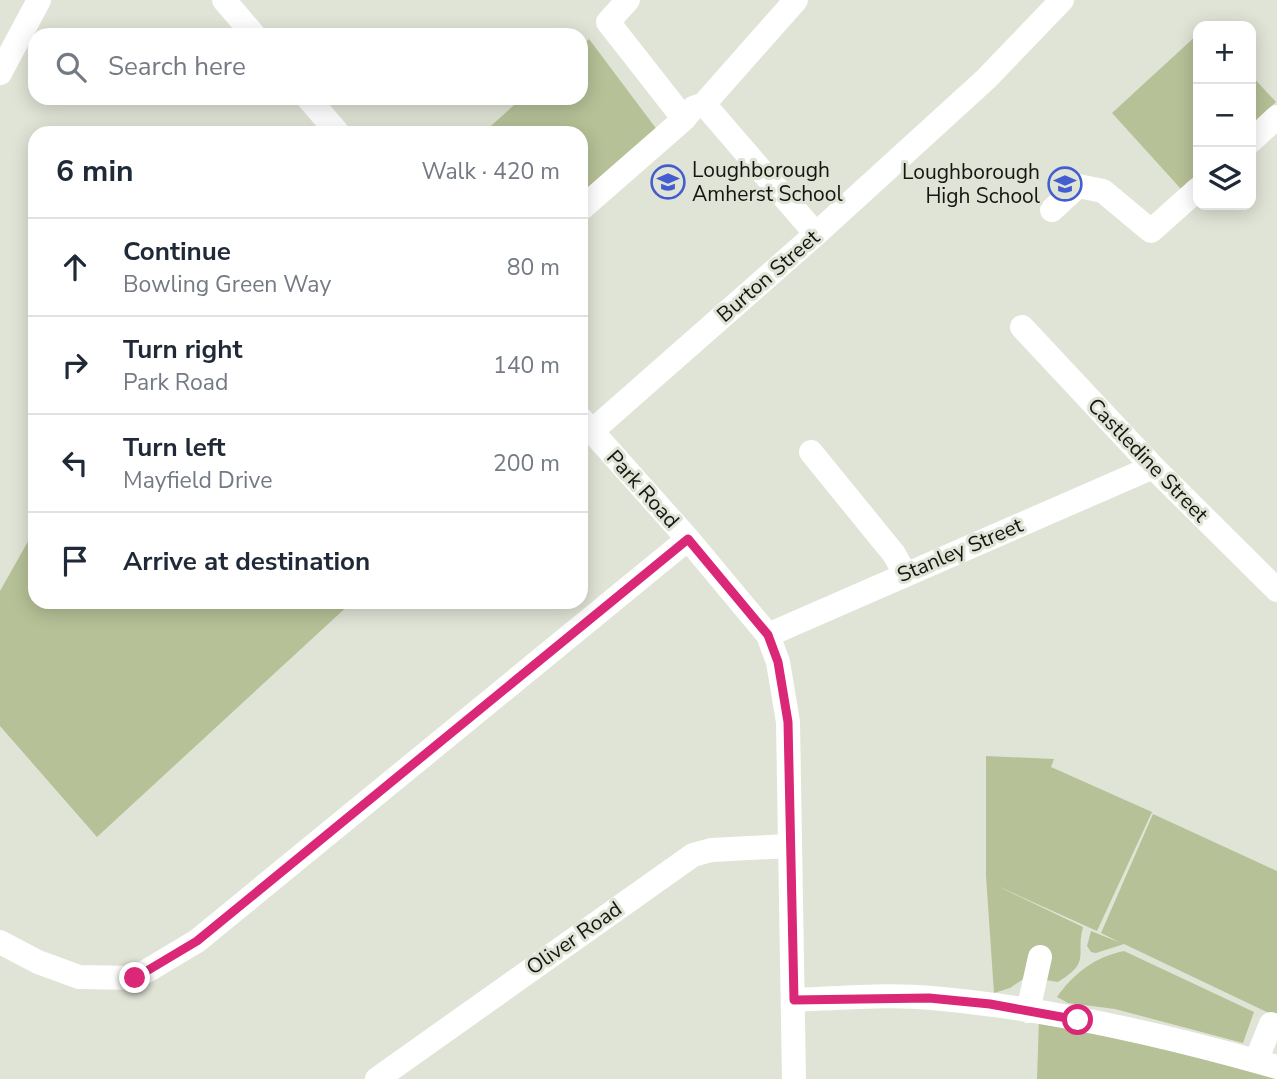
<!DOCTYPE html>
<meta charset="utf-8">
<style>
body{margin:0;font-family:"Nunito Sans",sans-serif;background:#f2f2f3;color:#1f2937}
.controls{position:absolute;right:21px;top:21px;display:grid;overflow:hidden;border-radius:14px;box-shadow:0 4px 18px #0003}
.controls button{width:63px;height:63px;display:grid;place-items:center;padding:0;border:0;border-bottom:2px solid #e0e1e3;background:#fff;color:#1f2937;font:35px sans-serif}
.stop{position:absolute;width:21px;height:21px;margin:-16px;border:5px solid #db2777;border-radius:50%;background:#fff}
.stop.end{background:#db2777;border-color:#fff;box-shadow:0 2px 7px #0008}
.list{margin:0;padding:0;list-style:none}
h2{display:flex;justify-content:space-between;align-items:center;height:91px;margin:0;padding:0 28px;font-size:30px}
h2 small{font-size:23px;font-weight:400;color:#747a83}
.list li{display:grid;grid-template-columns:46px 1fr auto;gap:21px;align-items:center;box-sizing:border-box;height:98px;padding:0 28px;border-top:2px solid #e0e1e3}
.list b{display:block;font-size:26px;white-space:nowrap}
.list p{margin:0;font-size:23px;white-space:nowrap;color:#747a83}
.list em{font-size:23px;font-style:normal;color:#747a83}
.icon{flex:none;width:38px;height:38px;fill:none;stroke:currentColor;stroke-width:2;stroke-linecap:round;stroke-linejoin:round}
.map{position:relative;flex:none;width:1277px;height:1079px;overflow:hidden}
.search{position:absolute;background:#fff;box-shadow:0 4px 18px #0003;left:28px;top:28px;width:560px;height:77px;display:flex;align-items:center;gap:18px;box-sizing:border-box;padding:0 24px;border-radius:21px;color:#747a83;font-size:26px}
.panel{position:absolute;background:#fff;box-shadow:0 4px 18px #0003;left:28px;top:126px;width:560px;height:483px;border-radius:21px}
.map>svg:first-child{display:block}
</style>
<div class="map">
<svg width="1277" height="1079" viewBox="0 0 1277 1079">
<rect width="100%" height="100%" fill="#e0e4d6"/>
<path fill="#b6c197" d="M1198,34V173L1181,189L1112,113Z
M589,39L658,131L581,198V133H483L522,98H581V46Z
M1251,75L1276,102L1251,125Z
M35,529V602H352L97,837L0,726V591Z
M986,756L1054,759L1051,767L1152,812L1097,931L995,885L1083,927C1075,956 1092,961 1058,982L1026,977L1010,988L994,993L986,876Z
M1153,814L1277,871V1017L1124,944L1096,953L1091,952L1087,946L1091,931L1121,943L1101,933Z
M1124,951L1254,1012L1243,1043L1115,1009L1068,1003L1057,997C1074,973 1095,957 1124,951Z
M1039,1018L1277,1072V1079H1037Z"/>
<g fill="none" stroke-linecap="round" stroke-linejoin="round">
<path stroke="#fff" stroke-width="24" d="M224,0L254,35
M628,0L608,22L684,119
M796,0L704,104L816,234
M0,73L39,0
M308,98L338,133
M1251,141L1277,117
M581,209L684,119L693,108L704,104
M1052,210L1078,186L1103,191L1151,231L1198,189
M1022,327L1153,467L1277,590
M581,419L688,539L768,635L778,662L788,722L794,1079
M591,432L816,234L986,79L1062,0
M811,452L894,554L905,574
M768,635L1153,467
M0,942L38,962L79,977L135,978L197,941L688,539
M794,1000C840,998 886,994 932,998C1048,1008 1165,1035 1277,1067
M1028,1011L1040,957
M1256,1061L1271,1024
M377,1079L693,855L711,850L789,846"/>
</g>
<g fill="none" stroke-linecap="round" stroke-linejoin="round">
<path stroke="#db2777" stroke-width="9" d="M135,978L197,941L688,539L768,635L778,662L788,722L794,1000L929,998L990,1004L1078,1020"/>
</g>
<defs>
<symbol id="school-ring" viewBox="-11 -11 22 22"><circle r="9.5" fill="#e0e4d6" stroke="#435dd0" stroke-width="1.5"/><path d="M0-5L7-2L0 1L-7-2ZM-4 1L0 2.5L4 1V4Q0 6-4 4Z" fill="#435dd0"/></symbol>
</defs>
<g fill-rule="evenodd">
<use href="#school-ring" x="649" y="163" width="38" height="38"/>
<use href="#school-ring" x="1046" y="165" width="38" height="38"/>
</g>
<g text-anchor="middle" stroke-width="6" stroke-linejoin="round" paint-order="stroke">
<g font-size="21" fill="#141611" stroke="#e0e4d6" text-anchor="start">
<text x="692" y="177">Loughborough<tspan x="692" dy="24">Amherst School</tspan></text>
<text x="1040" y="179" text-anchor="end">Loughborough<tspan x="1040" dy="24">High School</tspan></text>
</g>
<g font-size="21" fill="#141611" stroke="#e0e4d6">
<text transform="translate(768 276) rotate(-41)" y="7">Burton Street</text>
<text transform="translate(1148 460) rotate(46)" y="7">Castledine Street</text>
<text transform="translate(643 489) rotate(48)" y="7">Park Road</text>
<text transform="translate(960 550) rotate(-23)" y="7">Stanley Street</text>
<text transform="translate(574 938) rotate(-35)" y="7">Oliver Road</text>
</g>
</g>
</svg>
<div class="controls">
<button>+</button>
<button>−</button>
<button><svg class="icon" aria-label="layers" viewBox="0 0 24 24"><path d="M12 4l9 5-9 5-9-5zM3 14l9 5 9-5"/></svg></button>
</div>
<div class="stop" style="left:1078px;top:1020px"></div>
<div class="stop end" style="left:135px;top:978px"></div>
<div class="search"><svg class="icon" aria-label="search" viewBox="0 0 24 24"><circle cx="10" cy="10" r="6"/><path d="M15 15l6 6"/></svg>Search here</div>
<section class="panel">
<h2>6 min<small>Walk · 420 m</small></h2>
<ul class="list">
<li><svg class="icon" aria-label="ahead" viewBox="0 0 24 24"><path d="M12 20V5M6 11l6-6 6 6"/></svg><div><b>Continue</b><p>Bowling Green Way</p></div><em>80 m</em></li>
<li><svg class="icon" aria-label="right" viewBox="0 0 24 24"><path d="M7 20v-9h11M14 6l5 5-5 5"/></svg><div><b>Turn right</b><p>Park Road</p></div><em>140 m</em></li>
<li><svg class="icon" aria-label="left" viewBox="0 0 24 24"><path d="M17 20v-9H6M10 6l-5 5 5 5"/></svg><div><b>Turn left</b><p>Mayfield Drive</p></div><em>200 m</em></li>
<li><svg class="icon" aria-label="arrive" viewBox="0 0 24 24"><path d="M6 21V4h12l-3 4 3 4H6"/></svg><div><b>Arrive at destination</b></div></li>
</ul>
</section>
</div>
